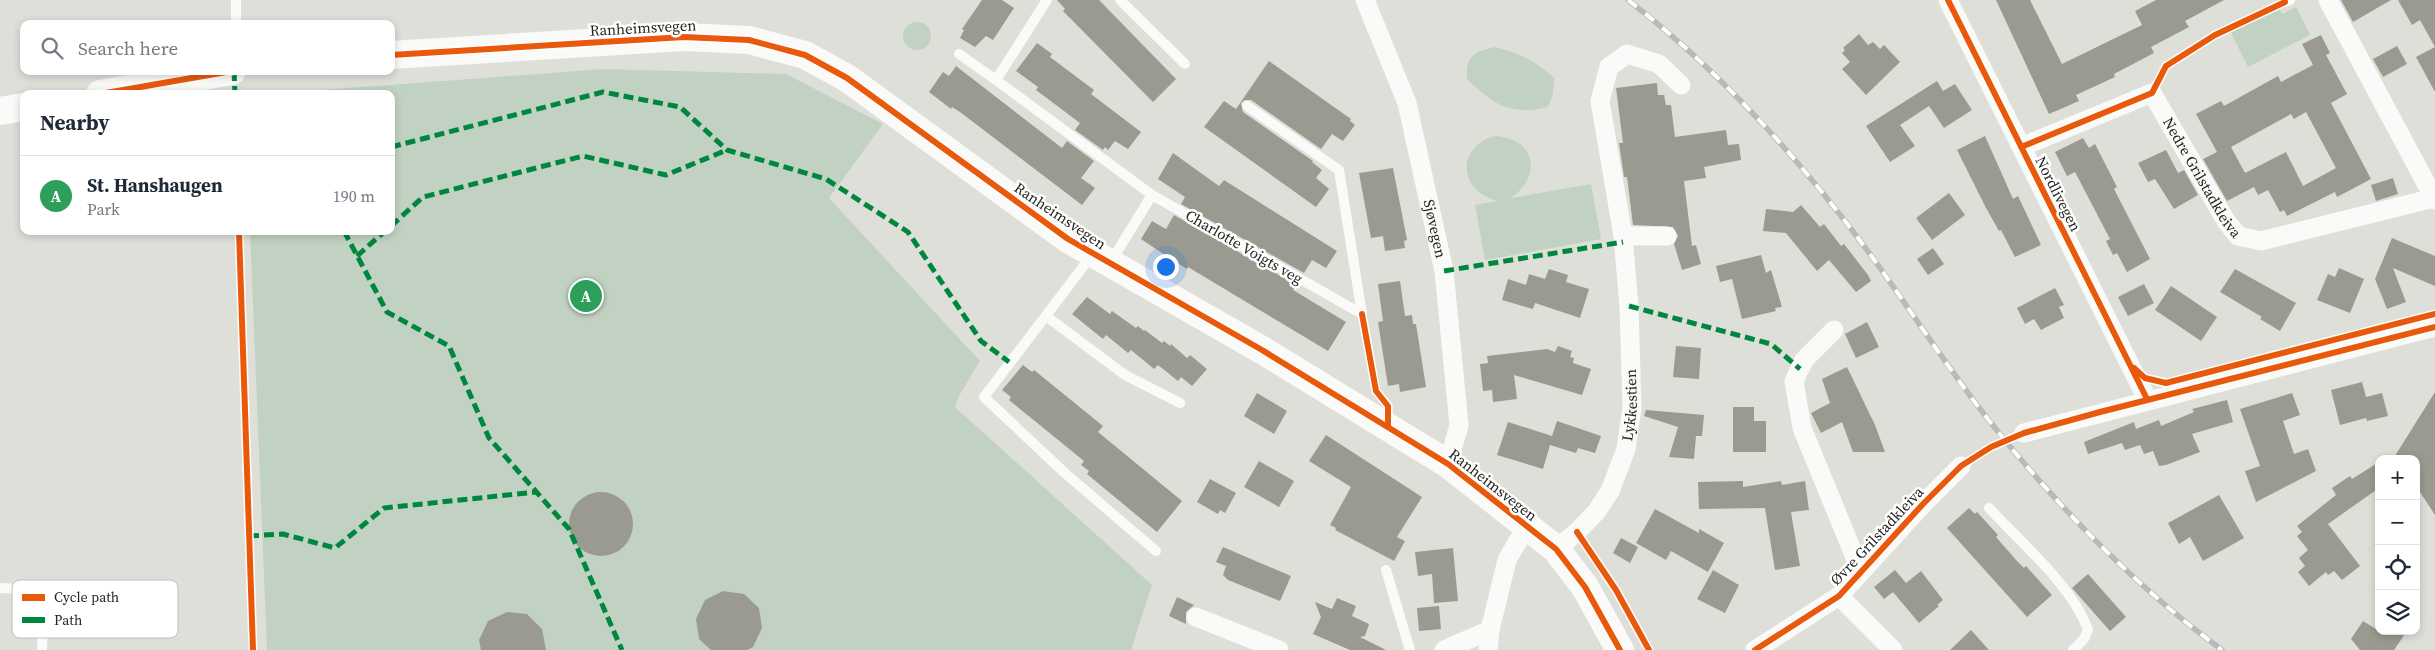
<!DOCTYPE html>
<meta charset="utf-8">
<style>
body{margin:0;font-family:"Source Serif 4",serif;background:#f2f2f3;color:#1f2937}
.controls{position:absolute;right:15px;bottom:15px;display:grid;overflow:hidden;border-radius:10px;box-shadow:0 2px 8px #0003}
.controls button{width:45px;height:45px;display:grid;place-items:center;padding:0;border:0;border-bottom:1px solid #e0e1e3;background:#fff;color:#1f2937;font:25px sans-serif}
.you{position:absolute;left:1165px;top:266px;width:18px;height:18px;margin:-12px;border:4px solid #fff;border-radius:50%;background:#1a73e8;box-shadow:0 0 0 8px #1a73e833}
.badge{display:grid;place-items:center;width:32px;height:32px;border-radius:50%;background:#b45309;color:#fff;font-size:16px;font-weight:700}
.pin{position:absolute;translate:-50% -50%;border:2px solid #fff;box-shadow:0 1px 5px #0006}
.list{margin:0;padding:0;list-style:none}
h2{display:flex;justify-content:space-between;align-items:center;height:65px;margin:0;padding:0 20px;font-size:21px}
h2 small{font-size:16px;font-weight:400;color:#747a83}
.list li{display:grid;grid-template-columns:32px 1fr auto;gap:15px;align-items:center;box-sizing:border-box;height:80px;padding:0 20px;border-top:1px solid #e0e1e3}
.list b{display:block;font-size:19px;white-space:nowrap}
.list p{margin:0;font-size:16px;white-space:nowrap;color:#747a83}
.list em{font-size:16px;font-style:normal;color:#747a83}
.icon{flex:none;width:28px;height:28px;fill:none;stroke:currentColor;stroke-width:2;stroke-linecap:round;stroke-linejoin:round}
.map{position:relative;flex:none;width:2435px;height:650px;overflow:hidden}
.search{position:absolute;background:#fff;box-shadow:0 2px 8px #0003;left:20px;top:20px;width:375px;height:55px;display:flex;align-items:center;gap:12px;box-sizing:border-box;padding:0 18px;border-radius:10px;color:#747a83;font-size:19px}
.panel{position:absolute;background:#fff;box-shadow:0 2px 8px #0003;left:20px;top:90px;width:375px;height:145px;border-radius:10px}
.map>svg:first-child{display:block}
</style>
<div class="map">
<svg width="2435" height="650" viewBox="0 0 2435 650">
<rect width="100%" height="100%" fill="#dfdfda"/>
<path fill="#c1d2c3" d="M2278,6L2282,14L2296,7L2310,35L2248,67L2230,31Z
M903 36a14 14 0 1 1 28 0a14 14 0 1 1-28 0Z
M1495,47C1519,53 1536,61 1554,78L1553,94L1548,107C1511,116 1494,105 1467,79C1465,57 1474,51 1495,47Z
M604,69L786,74L883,124L829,198L980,361L959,396L955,407L1152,585L1131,650H267L250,231H391V94H268Z
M1494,136C1536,138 1543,176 1511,198L1591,184L1601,239L1485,260L1475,205L1497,201C1459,190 1455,149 1494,136Z"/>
<path fill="#9b9a90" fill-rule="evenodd" d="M982,0H1002L1014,8L993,40L986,36L975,47L960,38L964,30L962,29Z
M1057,0H1099L1176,79L1153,102L1063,11L1065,9Z
M1996,0H2030L2062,64L2142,25L2135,11L2156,0H2224L2185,21L2189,27L2151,47L2154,53L2114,74L2115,77L2076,95L2079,101L2049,114Z
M2341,0H2391L2353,22Z
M2398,0H2435V47L2420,20L2412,25Z
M1859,34L1868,45L1873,42L1880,49L1884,45L1900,62L1866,95L1842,69L1850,62L1842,53L1845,50L1843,48Z
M2321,35L2330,53L2326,55L2347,94L2331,103L2371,179L2337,197L2335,192L2287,216L2284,210L2280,212L2268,190L2258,195L2254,187L2227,201L2203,159L2217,152L2196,114L2221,101L2224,106L2278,76L2281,82L2313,65L2302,44ZM2306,112L2336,168L2303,186L2286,152L2245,173L2231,147L2291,114L2294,119Z
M1037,43L1052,54L1050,57L1094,90L1091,94L1141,132L1128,149L1115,141L1108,150L1105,147L1103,150L1075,130L1080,123L1036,90L1038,87L1016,71Z
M2397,46L2407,64L2383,77L2373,59Z
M2435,47V92L2416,57Z
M1269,61L1351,119L1350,121L1355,125L1343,141L1332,134L1321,149L1251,100H1245L1241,103L1243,112L1313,161L1312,162L1322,170L1316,178L1329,189L1316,207L1204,127L1224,101L1236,109Z
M956,66L1062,148L1067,141L1094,161L1081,178L1095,188L1082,205L960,112L952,107L951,109L929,92L943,72L949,76Z
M1937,81L1943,91L1955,84L1972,110L1944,128L1929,106L1900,125L1915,146L1890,162L1866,126Z
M1657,83L1658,95H1664L1666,105H1671L1675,137L1726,130L1728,145L1739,144L1741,160L1704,167L1706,178L1684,181L1692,246L1696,245L1701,264L1682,270L1674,244L1678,236L1673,227L1633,225L1627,177H1624L1619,143H1623L1616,88Z
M1985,136L2013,199L2018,196L2041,245L2015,257L2001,230L1999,231L1985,206L1957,150Z
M2083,138L2089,148L2095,144L2117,187L2114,189L2150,259L2127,272L2117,253L2113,255L2106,241L2110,239L2075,172L2067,176L2055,152Z
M2166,150L2178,173L2184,170L2198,195L2174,209L2155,179L2148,182L2138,163Z
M1173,153L1219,186L1224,180L1337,251L1326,268L1312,260L1304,273L1181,204L1185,197L1158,179Z
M1393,168L1407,240L1404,241L1405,248L1385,251L1383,236L1371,238L1359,173Z
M2393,178L2398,194L2376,201L2371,185Z
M1949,193L1965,215L1932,240L1916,218Z
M1801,205L1820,227L1824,224L1841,246L1844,244L1868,275L1871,281L1856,292L1829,260L1817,271L1786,233L1763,231L1766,209L1793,212Z
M1174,215L1296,285L1293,290L1346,322L1328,351L1188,267L1187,269L1171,259L1141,239L1152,221L1166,229Z
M2392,238L2435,256V286L2393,268L2406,302L2387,309L2375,279Z
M1933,248L1944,264L1928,275L1917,259Z
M1761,255L1766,273L1771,270L1782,307L1775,308L1776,311L1742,319L1732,279L1720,282L1716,266Z
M2339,268L2364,279L2350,313L2317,300L2328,274L2335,277Z
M1549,269L1568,275L1566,282L1589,289L1580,318L1535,303L1533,309L1502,300L1508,279L1526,285L1529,274L1545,279Z
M2235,269L2296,303L2280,331L2260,319L2262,317L2220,292Z
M1400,281L1405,316L1412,315L1413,324H1416L1426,387L1400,392L1399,384L1388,386L1378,322L1383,321L1378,284Z
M2144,284L2154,303L2128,316L2118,297Z
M2171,286L2217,317L2201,341L2155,310Z
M2055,288L2064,305L2059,307L2064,318L2041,330L2034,319L2025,324L2017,308Z
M1087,297L1110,314L1112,311L1136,328L1138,326L1144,331L1145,330L1162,343L1164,341L1170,346L1171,344L1187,358L1190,355L1207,369L1192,386L1181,377L1178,381L1158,365L1154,369L1131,350L1128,353L1106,335L1103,339L1072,314Z
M1867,322L1879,347L1856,358L1845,334Z
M1558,346L1572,351L1570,357L1574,358L1573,363L1591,369L1582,395L1514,375L1517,399L1493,402L1492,390L1483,391L1480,364L1488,363L1487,356L1547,349L1555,352Z
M1676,346L1701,348L1699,379L1673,377Z
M1023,365L1032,372L1034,370L1103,426L1098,432L1182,501L1157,532L1087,474L1089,471L1081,465L1084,461L1009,400L1011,397L1002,390Z
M1847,367L1875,425L1885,452H1853L1842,422L1821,433L1811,413L1830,403L1822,379Z
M2362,382L2366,397L2382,393L2388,416L2367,421L2366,418L2340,425L2331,390Z
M2435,392V515L2416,486V459H2393Z
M1257,393L1287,411L1274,434L1244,416Z
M2292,393L2300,415L2283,421L2294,454L2308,449L2316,471L2256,502L2245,471L2260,466L2240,409Z
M2227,400L2233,422L2192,434L2200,452L2166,465L2159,466L2153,451L2144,454L2140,445L2125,450L2122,443L2088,454L2084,442L2134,422L2136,429L2159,420L2161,426L2194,412L2192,409Z
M1733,407H1754V421H1766V452H1733Z
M1646,410L1704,415L1702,436H1696L1694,459L1669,457L1678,427L1644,416Z
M1557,421L1601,436L1595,453L1578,448L1576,453L1550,445L1543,469L1497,455L1508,422L1552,436Z
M1326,435L1422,497L1397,537L1405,541L1394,561L1335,530L1336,528L1330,525L1351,487L1309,461Z
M1259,461L1294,481L1279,507L1244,487Z
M2379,462V488L2328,524L2360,566L2342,580L2334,571L2328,575L2326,572L2309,586L2298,572L2305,566L2299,558L2308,550L2297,536L2302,532L2297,526L2336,495L2332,488L2350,476L2352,479Z
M1210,479L1236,493L1225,513L1220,510L1218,514L1197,502Z
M1743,481V487L1781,481L1782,485L1805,481L1809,510L1791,512L1800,566L1775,570L1765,508L1699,509L1698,482Z
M569 524a32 32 0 1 1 64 0a32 32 0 1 1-64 0Z
M2219,495L2244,538L2203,561L2190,537L2179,544L2168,523Z
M1969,508L1975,514L1977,512L1998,535L1996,537L2017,561L2024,568L2026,566L2052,595L2027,617L1947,528Z
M1655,509L1699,533V529L1724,543L1708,572L1671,551L1666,560L1636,543Z
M1621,538L1638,547L1630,563L1613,553Z
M1223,547L1291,576L1280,601L1228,580L1223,575L1226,566L1216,562Z
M1453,548L1458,601L1434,603L1432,574L1418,576L1415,552Z
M1713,570L1739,585L1725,613L1697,599Z
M1895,570L1906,583L1921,571L1943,600L1937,605L1939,606L1919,623L1893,592L1884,599L1874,587Z
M2088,574L2126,617L2110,631L2072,588Z
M723,591L744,594L759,608L762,628L753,647L747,650H711L699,639L696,619L705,600Z
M1177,597L1194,605L1186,612V624L1169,616Z
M1337,598L1356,606L1352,616L1369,624L1365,636L1360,637L1386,650H1350L1313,634L1321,617L1315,602L1332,609Z
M1439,606L1441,629L1419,631L1417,608Z
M507,612L527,614L542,629L546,650H481L479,640L488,621Z
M2363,621L2379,631H2407L2394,650H2360L2351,639Z
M1971,630L1989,650H1950Z"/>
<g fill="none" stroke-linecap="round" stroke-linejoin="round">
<path stroke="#fafaf9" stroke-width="10" d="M236,0V24
M1047,0L996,80L1152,195L1362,314L1339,170L1247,106
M1120,0L1185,64
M2285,2L2290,0
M959,54L996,80
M1092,255L984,397L1066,474L1156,551
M1110,263L1152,195
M1046,316L1125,375L1180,403
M1989,508C2021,543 2072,585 2088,630L2084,639L2073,650
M1386,570L1410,650
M0,588L19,589L43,610L42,650"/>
<g stroke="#fafaf9" stroke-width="19">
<path id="s1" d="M1365,0L1407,103L1444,271L1459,425L1448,464"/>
<path d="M1948,0L2147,399"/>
<path d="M2328,0L2435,200"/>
<path id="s2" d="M2021,147L2152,93L2226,221L2238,236L2261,241L2434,198"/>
<path d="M1623,236H1667"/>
<path d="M1834,330L1804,360L1794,381L1802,428L1861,572"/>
<path d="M2024,433L2435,327"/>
<path id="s3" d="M1556,549L1577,532L1597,511L1610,491L1626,449L1632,408L1629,306L1623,236L1600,101L1609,67L1627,54L1659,64L1681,85"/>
<path d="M1839,596L1893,650"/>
<path d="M1196,617L1279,650"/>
<path d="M1444,650L1490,630"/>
<path d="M1488,650L1490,630L1507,560L1526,527"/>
<path d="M1755,650L1839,596L1923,504L1961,466"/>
</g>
<path stroke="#fafaf9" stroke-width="28" d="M391,55L684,37L749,40L805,55L847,78L1068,239L1262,350L1448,464L1556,549L1585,587L1620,650
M100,94L232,71
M0,111L24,107"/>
<defs>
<path id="rail" d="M1628,0C1720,71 1798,157 1867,250C1909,307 1947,368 1991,423C2058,507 2135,586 2222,650"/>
</defs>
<use href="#rail" stroke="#b9b9b8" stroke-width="5.5"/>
<use href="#rail" stroke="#fff" stroke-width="4" stroke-dasharray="11" stroke-linecap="butt"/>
<path stroke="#00873e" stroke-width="5" stroke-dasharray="10 5" stroke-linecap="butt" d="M234,71L235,94
M391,147L603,92L680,107L727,150L826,179L908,232L981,341L1009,362
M391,226L423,197L583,156L666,175L727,150
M344,231L387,312L449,346L489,438L569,529L622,650
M357,256L385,231
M1444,271L1623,242
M1629,306L1771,344L1800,369
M249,536L283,534L335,548L384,508L536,492"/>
<defs>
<path id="cycleway" d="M1948,0L2147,399
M391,55L684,37L749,40L805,55L847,78L1068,239L1262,350L1448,464L1556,549L1585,587L1620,650
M100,94L232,71
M2021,147L2152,93L2166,66L2215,35L2285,2
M239,231L253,650
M1362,314L1376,391L1388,406V427
M2134,368L2145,378L2166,383L2435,314
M1577,532L1616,590L1649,650
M1755,650L1839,596L1923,504L1961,466L1991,447L2024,433L2100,412L2435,327"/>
</defs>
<use href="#cycleway" stroke="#fff" stroke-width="9"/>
<use href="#cycleway" stroke="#e8590c" stroke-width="6"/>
</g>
<g text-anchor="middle" stroke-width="5" stroke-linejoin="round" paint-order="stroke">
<g font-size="15" fill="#262522" stroke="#fff">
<text transform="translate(643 28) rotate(-3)" y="5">Ranheimsvegen</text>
<text dy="5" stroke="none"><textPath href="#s2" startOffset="240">Nedre Grilstadkleiva</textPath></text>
<text transform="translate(2058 194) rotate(63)" y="5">Nordlivegen</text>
<text transform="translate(1060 216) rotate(34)" y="5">Ranheimsvegen</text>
<text dy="5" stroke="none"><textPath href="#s1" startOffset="240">Sjøvegen</textPath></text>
<text transform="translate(1244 247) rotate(30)" y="5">Charlotte Voigts veg</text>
<text dy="5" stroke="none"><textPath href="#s3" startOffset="169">Lykkestien</textPath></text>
<text transform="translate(1493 485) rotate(38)" y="5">Ranheimsvegen</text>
<text transform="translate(1877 536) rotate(-47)" y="5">Øvre Grilstadkleiva</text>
</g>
</g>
<rect x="12" y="580" width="166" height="58" rx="8" fill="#fff" stroke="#bebebd" stroke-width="1"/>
<rect x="22" y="594" width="23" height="7" fill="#e8590c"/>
<rect x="22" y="617" width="23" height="6" fill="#00873e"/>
<g font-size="14" fill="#262522">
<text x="54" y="602">Cycle path</text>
<text x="54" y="625">Path</text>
</g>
</svg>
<div class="controls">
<button>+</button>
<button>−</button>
<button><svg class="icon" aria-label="locate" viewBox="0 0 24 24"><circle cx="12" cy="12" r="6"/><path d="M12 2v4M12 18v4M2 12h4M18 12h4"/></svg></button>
<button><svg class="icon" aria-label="layers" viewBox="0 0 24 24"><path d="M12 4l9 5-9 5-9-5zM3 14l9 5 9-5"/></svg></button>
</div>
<div class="you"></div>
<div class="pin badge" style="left:586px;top:296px;background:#2e9e5b">A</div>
<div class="search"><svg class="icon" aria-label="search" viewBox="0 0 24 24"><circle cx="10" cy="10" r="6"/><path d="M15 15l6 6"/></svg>Search here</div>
<section class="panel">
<h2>Nearby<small></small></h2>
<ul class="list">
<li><span class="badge" style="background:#2e9e5b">A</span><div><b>St. Hanshaugen</b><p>Park</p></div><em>190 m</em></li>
</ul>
</section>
</div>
